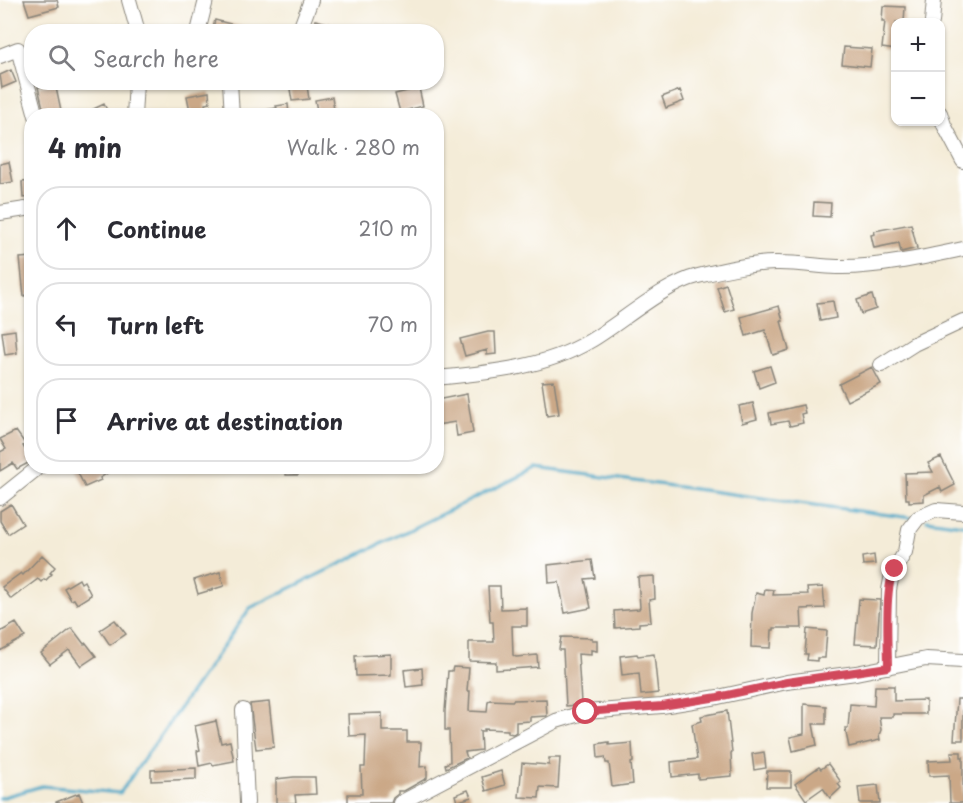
<!DOCTYPE html>
<meta charset="utf-8">
<style>
body{margin:0;font-family:"Playpen Sans",sans-serif;background:#f2f2f3;color:#2b2b33}
.controls{position:absolute;right:18px;top:18px;display:grid;overflow:hidden;border-radius:12px;box-shadow:0 2px 4px #0004}
.controls button{width:54px;height:54px;display:grid;place-items:center;padding:0;border:0;border-bottom:2px solid #e1e1e2;background:#fff;color:#2b2b33;font:30px sans-serif}
.stop{position:absolute;width:18px;height:18px;margin:-14px;border:4px solid #d1495b;border-radius:50%;background:#fff}
.stop.end{background:#d1495b;border-color:#fff;box-shadow:0 2px 6px #0008}
.list{margin:0;padding:0;list-style:none}
h2{display:flex;justify-content:space-between;align-items:center;height:78px;margin:0;padding:0 24px;font-size:26px}
h2 small{font-size:20px;font-weight:400;color:#7c7c81}
.list li{display:grid;grid-template-columns:39px 1fr auto;gap:18px;align-items:center;box-sizing:border-box;height:84px;margin:0 12px 12px;padding:0 12px;border:2px solid #e1e1e2;border-radius:24px}
.list b{display:block;font-size:22px;white-space:nowrap}
.list em{font-size:20px;font-style:normal;color:#7c7c81}
.icon{flex:none;width:33px;height:33px;fill:none;stroke:currentColor;stroke-width:2;stroke-linecap:round;stroke-linejoin:round}
.map{position:relative;flex:none;width:963px;height:803px;overflow:hidden}
.search{position:absolute;background:#fff;box-shadow:0 2px 4px #0004;left:24px;top:24px;width:420px;height:66px;display:flex;align-items:center;gap:15px;box-sizing:border-box;padding:0 21px;border-radius:24px;color:#7c7c81;font-size:22px}
.panel{position:absolute;background:#fff;box-shadow:0 2px 4px #0004;left:24px;top:108px;width:420px;height:366px;border-radius:24px}
.map>svg:first-child{display:block}
</style>
<div class="map">
<svg width="963" height="803" viewBox="0 0 963 803">
<rect width="100%" height="100%" fill="#fff"/>
<filter id="ink" filterUnits="userSpaceOnUse"><feTurbulence type="fractalNoise" baseFrequency=".0167" numOctaves="2"/><feDisplacementMap in="SourceGraphic" scale="12" xChannelSelector="R" yChannelSelector="G"/><feConvolveMatrix kernelMatrix="1 2 1 2 8 2 1 2 1" color-interpolation-filters="sRGB"/></filter>
<filter id="wash" filterUnits="userSpaceOnUse"><feTurbulence type="fractalNoise" baseFrequency=".008" numOctaves="4" result="noise"/><feDisplacementMap in="SourceGraphic" scale="24" xChannelSelector="R" yChannelSelector="G"/><feGaussianBlur stdDeviation="1.35" result="paint"/><feColorMatrix in="noise" values="0 0 0 0 0 0 0 0 0 0 0 0 0 0 0 0 0 1.4 0 .05"/><feComposite in="paint" operator="in"/></filter>
<g filter="url(#wash)">
<rect width="100%" height="100%" fill="#f4ecd8"/>
<g fill="none" stroke-linecap="round" stroke-linejoin="round">
<path stroke="#4aa8c9" stroke-width="3" d="M927,520L963,525
M0,798L42,786L120,793L250,608L536,468L912,518"/>
</g>
<g id="blocks">
<path fill="#cba887" d="M24,0H57L59,7L29,15Z
M883,6L905,7L904,22H896V50L882,48L885,21H882Z
M215,20L246,28V32H212Z
M315,20L352,29V32H312Z
M844,47L872,49L870,67L842,64Z
M11,70L16,82L2,88L0,75Z
M55,83L62,116H45L38,87Z
M307,86L309,99L292,101L290,89Z
M419,88L423,106L400,112L395,94Z
M680,90L684,101L666,108L662,97Z
M209,92L210,103L205,104L207,116H191L187,96Z
M332,97L335,116H318L315,100Z
M104,104L110,116H79Z
M288,104L289,116H260L259,111L277,108L276,106Z
M9,162L13,182L0,184V164Z
M32,181V197L23,198L22,182Z
M814,202L831,203L830,217L813,216Z
M911,224L917,248L901,252L899,243L874,248L871,235L875,234L874,231Z
M32,257V295L24,296L20,258Z
M726,284L734,309L725,312L717,287Z
M872,295L876,309L861,314L857,300Z
M833,301L836,318L820,321L817,303Z
M779,306L783,321H781L789,350L773,355L765,330L746,336L741,317Z
M15,330L17,353L5,355L2,332Z
M488,332H495L496,354L487,355V350L465,356L460,339Z
M770,366L775,382L759,388L754,371Z
M872,367L881,384L847,401L839,384Z
M554,381L559,414L547,416L542,382Z
M467,394L473,433L457,436L455,422L436,425V400Z
M753,403L757,419L742,423L739,406Z
M803,405L805,413L801,414L803,423L790,426L788,421L771,424L769,413Z
M16,431L26,445L23,446L32,461L17,469L13,463L0,471V452L6,449L0,439Z
M941,457L955,485L942,492L940,487L924,495V501L909,502V499H906L905,473L933,472L928,463Z
M81,466H118L100,478L101,480L85,487L76,469Z
M285,466H298V475H286Z
M11,504L23,524L8,534L0,521V511Z
M42,555L55,567L50,573L52,574L46,580L44,579L41,582L38,579L11,599L2,587L21,573L23,575Z
M874,555L875,564L863,565L862,557Z
M592,560L595,578L585,579L591,608L565,613L559,582L549,583L548,565Z
M220,572L224,586L198,594L194,580Z
M654,576L655,599L649,600L651,622L639,623V626L615,628L614,611L639,609L640,607L638,577Z
M79,579L81,583L84,581L91,595L77,604L74,599L71,600L64,588Z
M488,586H500L501,609L527,608V626H512L513,655L516,657L537,655L538,667L496,670V662L469,661V642H494L493,622H490Z
M823,587L825,608L801,609L802,628H774V630H772L771,648L751,647L752,613L756,593L764,595L765,589L774,590L773,595L808,594L807,588Z
M859,599L880,600L877,645L855,644Z
M115,620L126,634L110,645L100,630Z
M16,623L25,637L0,651V632Z
M72,628L84,644L86,643L96,656L81,666L69,650L50,664L41,653Z
M807,629L827,631L825,658H817V661L807,660L808,654H805Z
M561,637L592,638V640H597V651L591,650V655L578,654L581,703H578V705L566,706L563,650H559Z
M391,654V675L356,676L355,656Z
M637,654L638,656L654,654L658,693L641,695L639,673L622,675L620,656Z
M453,667L469,668L467,691H470L469,711L487,712L488,701L490,700L513,701V700L546,699L547,716L530,717V721L516,722V732L513,734L508,733V730L484,729V731H480L481,750L465,752L467,758L446,768L445,764L450,762L449,730H445V711L448,671H452Z
M422,668L423,685L406,687L404,670Z
M875,686H894V701L926,700V714H893V717H879L881,730L879,735L880,740L849,747L845,728H848L850,704L874,706Z
M957,699H963V740H954Z
M269,702L274,747L256,749L250,704Z
M804,704L826,706V724H813L817,745L793,751L790,737L804,734Z
M727,711L732,752L731,753L732,776L698,779V774L672,777L671,762L697,759L692,724L702,721L701,716Z
M382,713V731H407V742H421L420,767L427,766V778L404,791H398V794L393,798L391,803H348V794H362L361,767H365L366,735L349,736L348,714Z
M216,721L221,743L230,741L234,761L213,765L212,763L199,766L197,751L200,750L195,726Z
M609,742V745L632,743L633,762L631,763L633,784L612,787L609,763H606L605,757L598,758L597,744Z
M764,752L766,768L754,770L752,754Z
M951,752H961V757H963V803H950L949,775L929,776L928,761L952,760Z
M549,758H560L558,788L540,787L539,798L519,797L522,763L549,765Z
M828,764L841,782L838,784L841,788L830,798L823,788L806,800L795,784L819,767L821,769Z
M196,768V779L151,781V770Z
M501,771L505,785L486,791L482,777Z
M767,771H791V787H766Z
M294,777H315L316,794L295,795L296,803H276V779Z
M878,785L880,803H860L858,787Z
M468,790L471,797L457,802L455,795Z
M79,793L83,803H56V802Z"/>
</g>
</g>
<g filter="url(#ink)">
<use href="#blocks" fill-opacity="0" stroke="#88847a" stroke-width="1.5"/>
<g fill="none" stroke-linecap="round" stroke-linejoin="round">
<defs>
<path id="minor" d="M129,0L138,32
M932,22L934,0
M198,32L206,0
M299,32L311,0
M0,56L18,49L36,116
M230,82L232,116
M940,113L944,125L963,161
M134,116L136,82
M0,213L32,208
M881,365L914,344L963,321
M436,378C487,373 545,368 590,341C621,323 664,284 698,276C718,271 759,262 779,263C798,263 818,266 837,267C875,268 926,257 963,249
M0,498L40,466
M888,667L889,590L892,574L905,552L909,530L918,518L936,510L963,512
M243,710L247,803
M400,803L556,721L586,712L662,706L718,697L787,682L856,673L926,659L963,661"/>
</defs>
<use href="#minor" stroke="#88847a" stroke-width="16"/>
<use href="#minor" stroke="#fff" stroke-width="14"/>
</g>
</g>
<g fill="none" stroke-linecap="round" stroke-linejoin="round" filter="url(#ink)">
<path stroke="#d1495b" stroke-width="8" d="M586,712L662,706L718,697L787,682L888,667C888,647 884,584 895,569"/>
</g>
</svg>
<div class="controls">
<button>+</button>
<button>−</button>
</div>
<div class="stop" style="left:586px;top:712px"></div>
<div class="stop end" style="left:895px;top:569px"></div>
<div class="search"><svg class="icon" aria-label="search" viewBox="0 0 24 24"><circle cx="10" cy="10" r="6"/><path d="M15 15l6 6"/></svg>Search here</div>
<section class="panel">
<h2>4 min<small>Walk · 280 m</small></h2>
<ul class="list">
<li><svg class="icon" aria-label="ahead" viewBox="0 0 24 24"><path d="M12 20V5M6 11l6-6 6 6"/></svg><div><b>Continue</b></div><em>210 m</em></li>
<li><svg class="icon" aria-label="left" viewBox="0 0 24 24"><path d="M17 20v-9H6M10 6l-5 5 5 5"/></svg><div><b>Turn left</b></div><em>70 m</em></li>
<li><svg class="icon" aria-label="arrive" viewBox="0 0 24 24"><path d="M6 21V4h12l-3 4 3 4H6"/></svg><div><b>Arrive at destination</b></div></li>
</ul>
</section>
</div>
